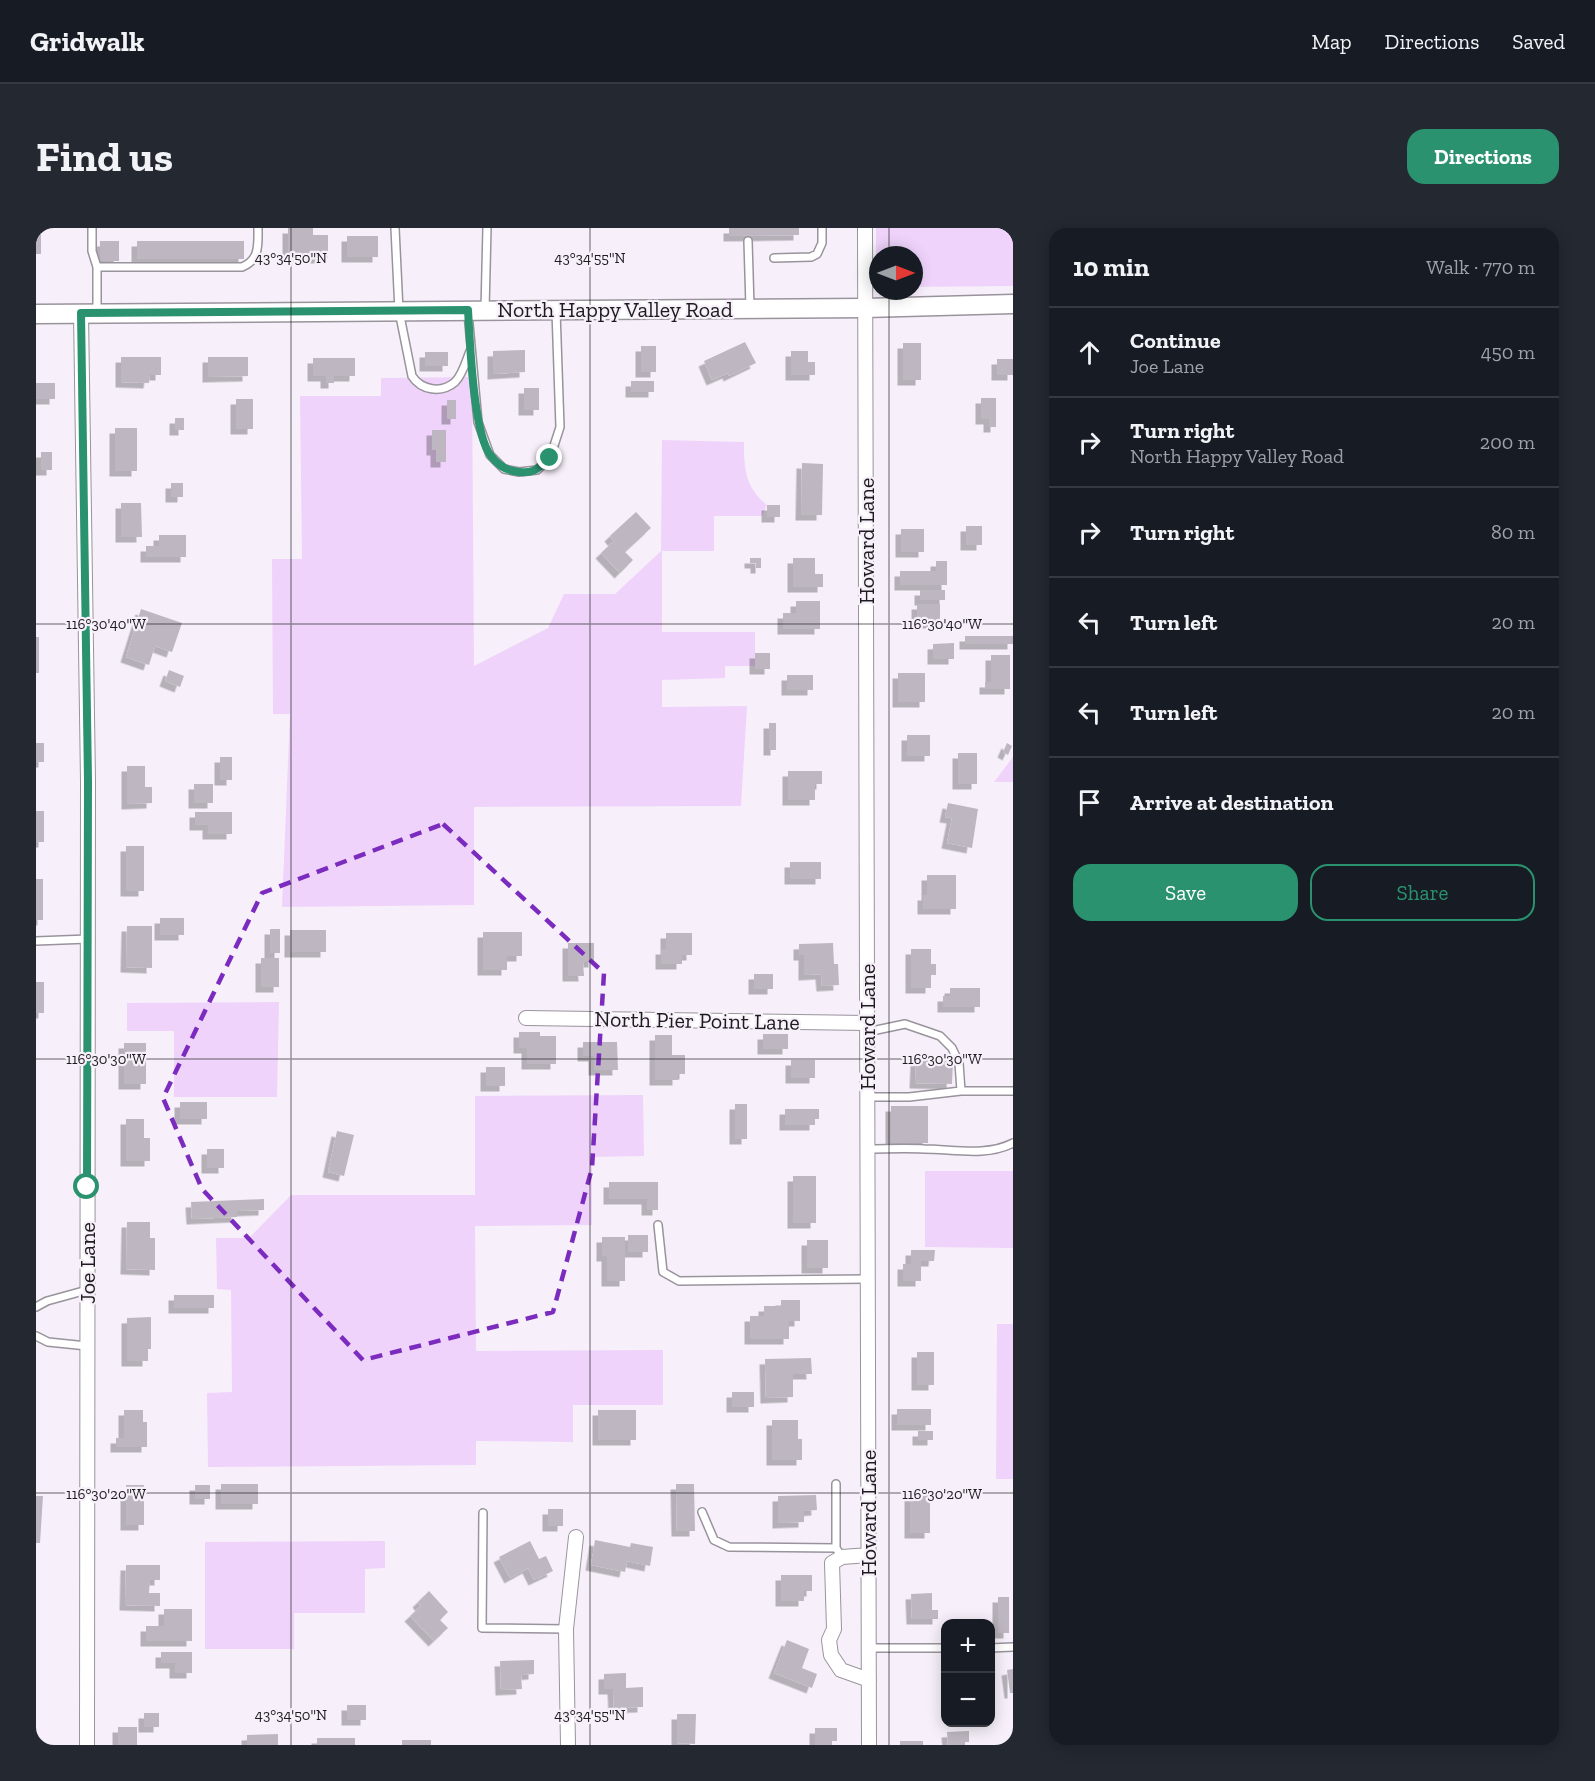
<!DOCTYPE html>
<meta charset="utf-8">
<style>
body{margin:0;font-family:"Zilla Slab",serif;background:#242831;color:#f1f3f6}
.controls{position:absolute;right:18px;bottom:18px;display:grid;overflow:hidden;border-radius:12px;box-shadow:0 3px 15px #0003}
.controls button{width:54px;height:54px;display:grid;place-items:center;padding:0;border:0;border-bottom:2px solid #363941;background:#171b24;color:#f1f3f6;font:30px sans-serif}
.compass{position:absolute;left:833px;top:18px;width:54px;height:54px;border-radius:50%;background:#171b24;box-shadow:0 3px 15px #0003;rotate:90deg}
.stop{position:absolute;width:18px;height:18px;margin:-14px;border:4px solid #2a926f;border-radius:50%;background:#fff}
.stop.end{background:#2a926f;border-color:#fff;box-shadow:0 2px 6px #0008}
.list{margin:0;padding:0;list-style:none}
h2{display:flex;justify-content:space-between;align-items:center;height:78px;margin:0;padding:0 24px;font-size:26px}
h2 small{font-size:20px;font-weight:400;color:#9ea1a6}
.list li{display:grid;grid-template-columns:39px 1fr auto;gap:18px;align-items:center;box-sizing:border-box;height:90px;padding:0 24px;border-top:2px solid #363941}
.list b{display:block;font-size:22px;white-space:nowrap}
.list p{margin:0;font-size:20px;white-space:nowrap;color:#9ea1a6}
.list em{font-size:20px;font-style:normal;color:#9ea1a6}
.actions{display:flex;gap:12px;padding:18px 24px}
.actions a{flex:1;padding:14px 0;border:2px solid #2a926f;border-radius:18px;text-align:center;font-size:21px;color:#2a926f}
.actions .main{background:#2a926f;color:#fff}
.icon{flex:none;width:33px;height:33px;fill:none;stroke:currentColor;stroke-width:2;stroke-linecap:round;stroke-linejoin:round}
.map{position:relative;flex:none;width:977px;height:1517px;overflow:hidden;border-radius:18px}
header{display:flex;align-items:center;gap:36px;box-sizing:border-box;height:84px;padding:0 30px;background:#171b24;border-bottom:2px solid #363941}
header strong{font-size:28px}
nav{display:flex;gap:33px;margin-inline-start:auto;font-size:21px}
.intro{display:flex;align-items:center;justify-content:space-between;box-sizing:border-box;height:144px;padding:0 36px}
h1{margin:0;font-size:42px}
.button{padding:15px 27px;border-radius:18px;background:#2a926f;color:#fff;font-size:21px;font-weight:700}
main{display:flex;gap:36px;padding:0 36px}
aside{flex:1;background:#171b24;border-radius:18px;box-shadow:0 3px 15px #0003}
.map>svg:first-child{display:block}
</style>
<header>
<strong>Gridwalk</strong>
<nav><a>Map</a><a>Directions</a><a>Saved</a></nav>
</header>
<div class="intro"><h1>Find us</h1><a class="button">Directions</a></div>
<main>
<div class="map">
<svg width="977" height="1517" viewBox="0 0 977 1517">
<defs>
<filter id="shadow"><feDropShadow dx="-5.5" dy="5.5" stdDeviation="0" flood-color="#0004"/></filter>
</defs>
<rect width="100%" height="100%" fill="#f7f0fa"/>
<path fill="#efd3fb" d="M840,0H977V58L878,59V27H842V59H840Z
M436,149L438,438L512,400L528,366H579L625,323L626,212L708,214C708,241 709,259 731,277L726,288H678V323H626V404H719V438H689V450L626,452V479L711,478L705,578L438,579V677L246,679L254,486H237L236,331H266L264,168H345V150Z
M977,529V554H958Z
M243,774L241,869H138V803H91V775Z
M607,867L608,928L556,929V997L439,998L440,1123L627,1122V1177H537V1214L440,1213V1237L172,1239L171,1165L196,1164L195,1062L181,1061L180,1010H213L255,967H439V868Z
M889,943H977V1020L889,1019Z
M961,1096H977V1251H960Z
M349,1313V1340L329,1341V1385H258V1421H169V1314Z"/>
<path fill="#beb7c1" filter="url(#shadow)" d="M0,0H5V26H0Z
M252,0H277V7H292V30H252Z
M693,0H763V7L693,8Z
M311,8H342V29H311Z
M64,13H83V33H64Z
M101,13H208V31H101Z
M709,114L720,135L693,148L692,145L676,152L668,133Z
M867,115H885V152H867Z
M605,118H620V144H605Z
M489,122V144L457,146V123Z
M755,123H772V134H779V147H755Z
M389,124H412V138H389Z
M85,129H125V147H114L113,155L85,154Z
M172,129H212V148L172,149Z
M277,130H319V148H298V155H290V148H277Z
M961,131H977V147H961Z
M595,153H618V164H595Z
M0,155H19V171H0Z
M488,160H503V182H488Z
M945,170H960V199H953V191H945Z
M200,171H217V201H200Z
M411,172H420V191H411Z
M139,190H148V202H139Z
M79,200H101V243H79Z
M396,202H410V234H400V222H396Z
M5,224H16V242H5Z
M766,235L787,236L786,287H765Z
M135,255H147V269H135Z
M85,275H105L106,309H85Z
M731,277H744V289H731Z
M600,284L615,300L589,324L597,332L584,345L565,325L578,313L574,308Z
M930,298H946V317H930Z
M865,301H888V324H865Z
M123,307H150V329H110V318H123Z
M714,330H725V340H720V335H714Z
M757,330H779V346H787V359H757Z
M900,333H911V357H864V343H900Z
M884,362H909V372H884Z
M760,373H784V401H747V385H760Z
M881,376H904V395H881Z
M105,381L146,395L136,424L119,418L113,437L90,429Z
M929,408H977V416H929Z
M0,409H3V445H0Z
M918,415V431H897V416Z
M719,425H734V441H719Z
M955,427H974V461H949V454H955Z
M133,442L148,448L144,459L129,453Z
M862,445H889V474H862Z
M751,447H777V462H751Z
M733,495H740V522H733Z
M871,507H894V528H871Z
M0,515H8V534H0Z
M971,515L976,518L972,527L967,524Z
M922,525H941V556H922Z
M184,529H196V552H184Z
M91,538H109V559H116V575L91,576Z
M752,543H786V556H779V572H752Z
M158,556H177V575H158Z
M912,575L942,581L936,620L911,615L916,590L909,589Z
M0,583H8V614H0Z
M159,584H196V606H172V597H159Z
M90,618H108V663H90Z
M754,634H785V651H754Z
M891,647H920V681H887V667H891Z
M0,651H7V692H0Z
M124,690H148V707H124Z
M91,698H116V740L90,739Z
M234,701H244V725H234Z
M254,702H290V724H254Z
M447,704H486V728H471V742H447Z
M630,705H656V727H646V736H625V721H630Z
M532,715H558V734H547L548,748H532Z
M797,715L798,736H802L803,757L786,758L785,746L768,747V727H763V716Z
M875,721H895V736H900V747H895V760H875Z
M225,730H243V759H225Z
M718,746H737V761H718Z
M0,754H8V785H0Z
M914,760H944V779H907V768H914Z
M483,804H504V808H520V836H491V820H483Z
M727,806H752V821H727Z
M619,807H636V827H649V846H642V852H619Z
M547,814H581L582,842H558V828H547Z
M88,815H110V856H88Z
M755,832H779V850H755Z
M880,832L917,833L916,856L879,855Z
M450,839H469V858H450Z
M144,874H171V891H144Z
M699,876H711V911H699Z
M855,878H892V915H855Z
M749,881H783V891H779V897H749Z
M90,891H108V910H114V933H90Z
M301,903L318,907L308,948L292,944Z
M171,921H188V940H171Z
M757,948H780V995H757Z
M573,954H622V982H611V971H573Z
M228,971V982L201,983V989L156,991L155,974Z
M91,994H114V1010H119V1042L90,1041Z
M592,1007H612V1024H592Z
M566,1009H589V1053H571V1028H566Z
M771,1012H792V1040H771Z
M875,1022H899L898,1033H885V1053H867V1036H875Z
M138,1067H178V1080H138Z
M745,1072H764V1093H753V1111H714V1088H728V1078H745Z
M115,1089V1121H112V1133H91V1090Z
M881,1124H898V1157H881Z
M775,1130L776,1146H757V1169L730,1170L729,1131Z
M696,1164H718V1179H696Z
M861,1181H895V1197H861Z
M88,1182H107V1194H111V1219H80V1210H88Z
M562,1182H600V1212H562Z
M736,1192H762V1211H766V1232H736Z
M882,1203H897V1212H882Z
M185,1256H222V1276H185Z
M640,1256H658L659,1303H641Z
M90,1257H108V1297H90Z
M159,1257H174V1271H159Z
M874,1261H894V1305H874Z
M780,1267L781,1282L768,1283V1294L742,1295V1268Z
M0,1268H7L4,1315H0Z
M512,1281H527V1298H512Z
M559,1312L594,1319L595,1315L617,1319L614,1338L591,1333L589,1344L555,1337Z
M494,1313L503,1331L510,1328L517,1343L498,1352L492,1340L474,1350L463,1329Z
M90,1337H124V1352H114L113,1365H124V1378L89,1377Z
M745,1347H776V1363H768V1373H745Z
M393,1363L412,1384L404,1392L412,1400L398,1413L374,1388L385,1378L382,1374Z
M896,1365V1382H902V1391H876L875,1366Z
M962,1369H973V1405H962Z
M128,1381H156V1413H110V1398H128Z
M751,1412L773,1421L766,1440L781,1446L776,1460L738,1445Z
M125,1424H156V1445H139V1435H125Z
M498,1432V1446L485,1447L486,1461L465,1462L464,1433Z
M977,1441V1465H974L971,1442Z
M590,1445V1460L607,1459V1479L578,1480L577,1461H568V1446Z
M311,1477H330V1492H311Z
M108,1485H123V1499H108Z
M641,1486H660L659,1516L641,1515Z
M82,1499H101V1517H82Z
M779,1500H801V1513H796V1517H779Z
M933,1503V1514H929V1517H912L911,1504Z
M242,1506V1517H211V1507Z
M281,1510H319V1517H281Z
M366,1512H395V1517H366Z
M864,1513H887V1517H864Z"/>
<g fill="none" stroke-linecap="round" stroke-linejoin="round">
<defs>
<path id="lane" d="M56,0V23L61,39V85
M359,0L363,83L376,148C385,162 405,166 419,154C427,146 430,133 434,123
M712,13L714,79
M738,30L775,29L781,26L786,15V0
M61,39H206C224,32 222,16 222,0
M449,82L451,0
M432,85L442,194L454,227L468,241L483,244L501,242L514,230L524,199L520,83
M0,713L52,711
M831,804L869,796L904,808L916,820L923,835L925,863
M831,869H873L925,863H977
M831,921C850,921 869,920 888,921C917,921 950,929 977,915
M622,997L627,1044L643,1053L832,1051
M0,1079L11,1073L51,1062
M0,1108L12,1114L51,1118
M800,1256V1320
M666,1284L678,1312L693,1319L800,1320L806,1329
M447,1285L446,1400L530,1401
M833,1420H909
M954,1420L977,1419"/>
<path id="street" d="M829,0L833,1517
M45,85L52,553L51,1517
M490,790L831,795
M833,1327L806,1329L796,1335L798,1401L793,1412L795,1427L805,1442L833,1452
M532,1517L530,1401L540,1309"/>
<path id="secondary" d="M0,86L829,80L977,76"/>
</defs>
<use href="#lane" stroke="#99939c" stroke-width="10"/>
<use href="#street" stroke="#99939c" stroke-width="16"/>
<use href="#secondary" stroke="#99939c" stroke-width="21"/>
<use href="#lane" stroke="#fff" stroke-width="7"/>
<use href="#street" stroke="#fff" stroke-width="14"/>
<use href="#secondary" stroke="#fff" stroke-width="18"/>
</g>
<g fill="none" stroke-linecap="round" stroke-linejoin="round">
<path stroke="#2a926f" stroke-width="8" d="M51,959L52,553L45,85L432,82C434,113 437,206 455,228C461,236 468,241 477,243C496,247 501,242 514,230"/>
</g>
<path fill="none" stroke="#7b2cbf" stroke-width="4.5" stroke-dasharray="12 8" stroke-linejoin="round" d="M407,596L568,745L556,940L517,1084L327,1132L166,961L127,870L226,665Z"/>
<path fill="none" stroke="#1e1b1f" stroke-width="1.5" stroke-opacity="0.45" d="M255,0V1517M554,0V1517M853,0V27M853,63V1517M0,396H977M0,831H977M0,1265H977"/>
<g text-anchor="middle" stroke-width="4.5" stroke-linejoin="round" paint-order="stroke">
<g font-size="22" fill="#1e1b1f" stroke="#f7f0fa">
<text x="579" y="89">North Happy Valley Road</text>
<text transform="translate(830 313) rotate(-90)" y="8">Howard Lane</text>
<text transform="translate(661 792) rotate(1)" y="8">North Pier Point Lane</text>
<text transform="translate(831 799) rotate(-90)" y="8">Howard Lane</text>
<text transform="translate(51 1035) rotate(-90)" y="8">Joe Lane</text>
<text transform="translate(832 1285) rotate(-90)" y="8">Howard Lane</text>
</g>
</g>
<g font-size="15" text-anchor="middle" fill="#1e1b1f" stroke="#f7f0fa" stroke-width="4.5" stroke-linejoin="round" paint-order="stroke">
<text x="255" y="35">43°34'50"N</text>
<text x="554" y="35">43°34'55"N</text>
<text x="906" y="401">116°30'40"W</text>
<text x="70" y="401">116°30'40"W</text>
<text x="906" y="836">116°30'30"W</text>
<text x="70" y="836">116°30'30"W</text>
<text x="906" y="1271">116°30'20"W</text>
<text x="70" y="1271">116°30'20"W</text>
<text x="255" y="1492">43°34'50"N</text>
<text x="554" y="1492">43°34'55"N</text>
</g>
</svg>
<div class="controls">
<button>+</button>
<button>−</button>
</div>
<svg class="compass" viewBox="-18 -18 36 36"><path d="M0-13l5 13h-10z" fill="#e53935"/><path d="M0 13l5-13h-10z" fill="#9ea1a6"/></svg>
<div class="stop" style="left:51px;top:959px"></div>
<div class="stop end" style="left:514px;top:230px"></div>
</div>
<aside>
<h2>10 min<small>Walk · 770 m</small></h2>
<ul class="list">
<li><svg class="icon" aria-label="ahead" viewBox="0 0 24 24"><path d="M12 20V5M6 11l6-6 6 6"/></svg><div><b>Continue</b><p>Joe Lane</p></div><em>450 m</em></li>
<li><svg class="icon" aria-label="right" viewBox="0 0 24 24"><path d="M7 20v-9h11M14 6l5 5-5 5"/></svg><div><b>Turn right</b><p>North Happy Valley Road</p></div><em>200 m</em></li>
<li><svg class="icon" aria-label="right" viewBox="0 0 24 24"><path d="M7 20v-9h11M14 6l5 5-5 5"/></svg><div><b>Turn right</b></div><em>80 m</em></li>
<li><svg class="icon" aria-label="left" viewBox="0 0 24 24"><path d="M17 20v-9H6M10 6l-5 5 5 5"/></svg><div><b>Turn left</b></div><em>20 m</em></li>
<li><svg class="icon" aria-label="left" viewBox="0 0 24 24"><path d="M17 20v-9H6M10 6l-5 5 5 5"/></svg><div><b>Turn left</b></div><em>20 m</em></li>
<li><svg class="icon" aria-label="arrive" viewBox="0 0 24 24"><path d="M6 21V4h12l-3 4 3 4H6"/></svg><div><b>Arrive at destination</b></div></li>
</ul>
<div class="actions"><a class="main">Save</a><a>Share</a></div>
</aside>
</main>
